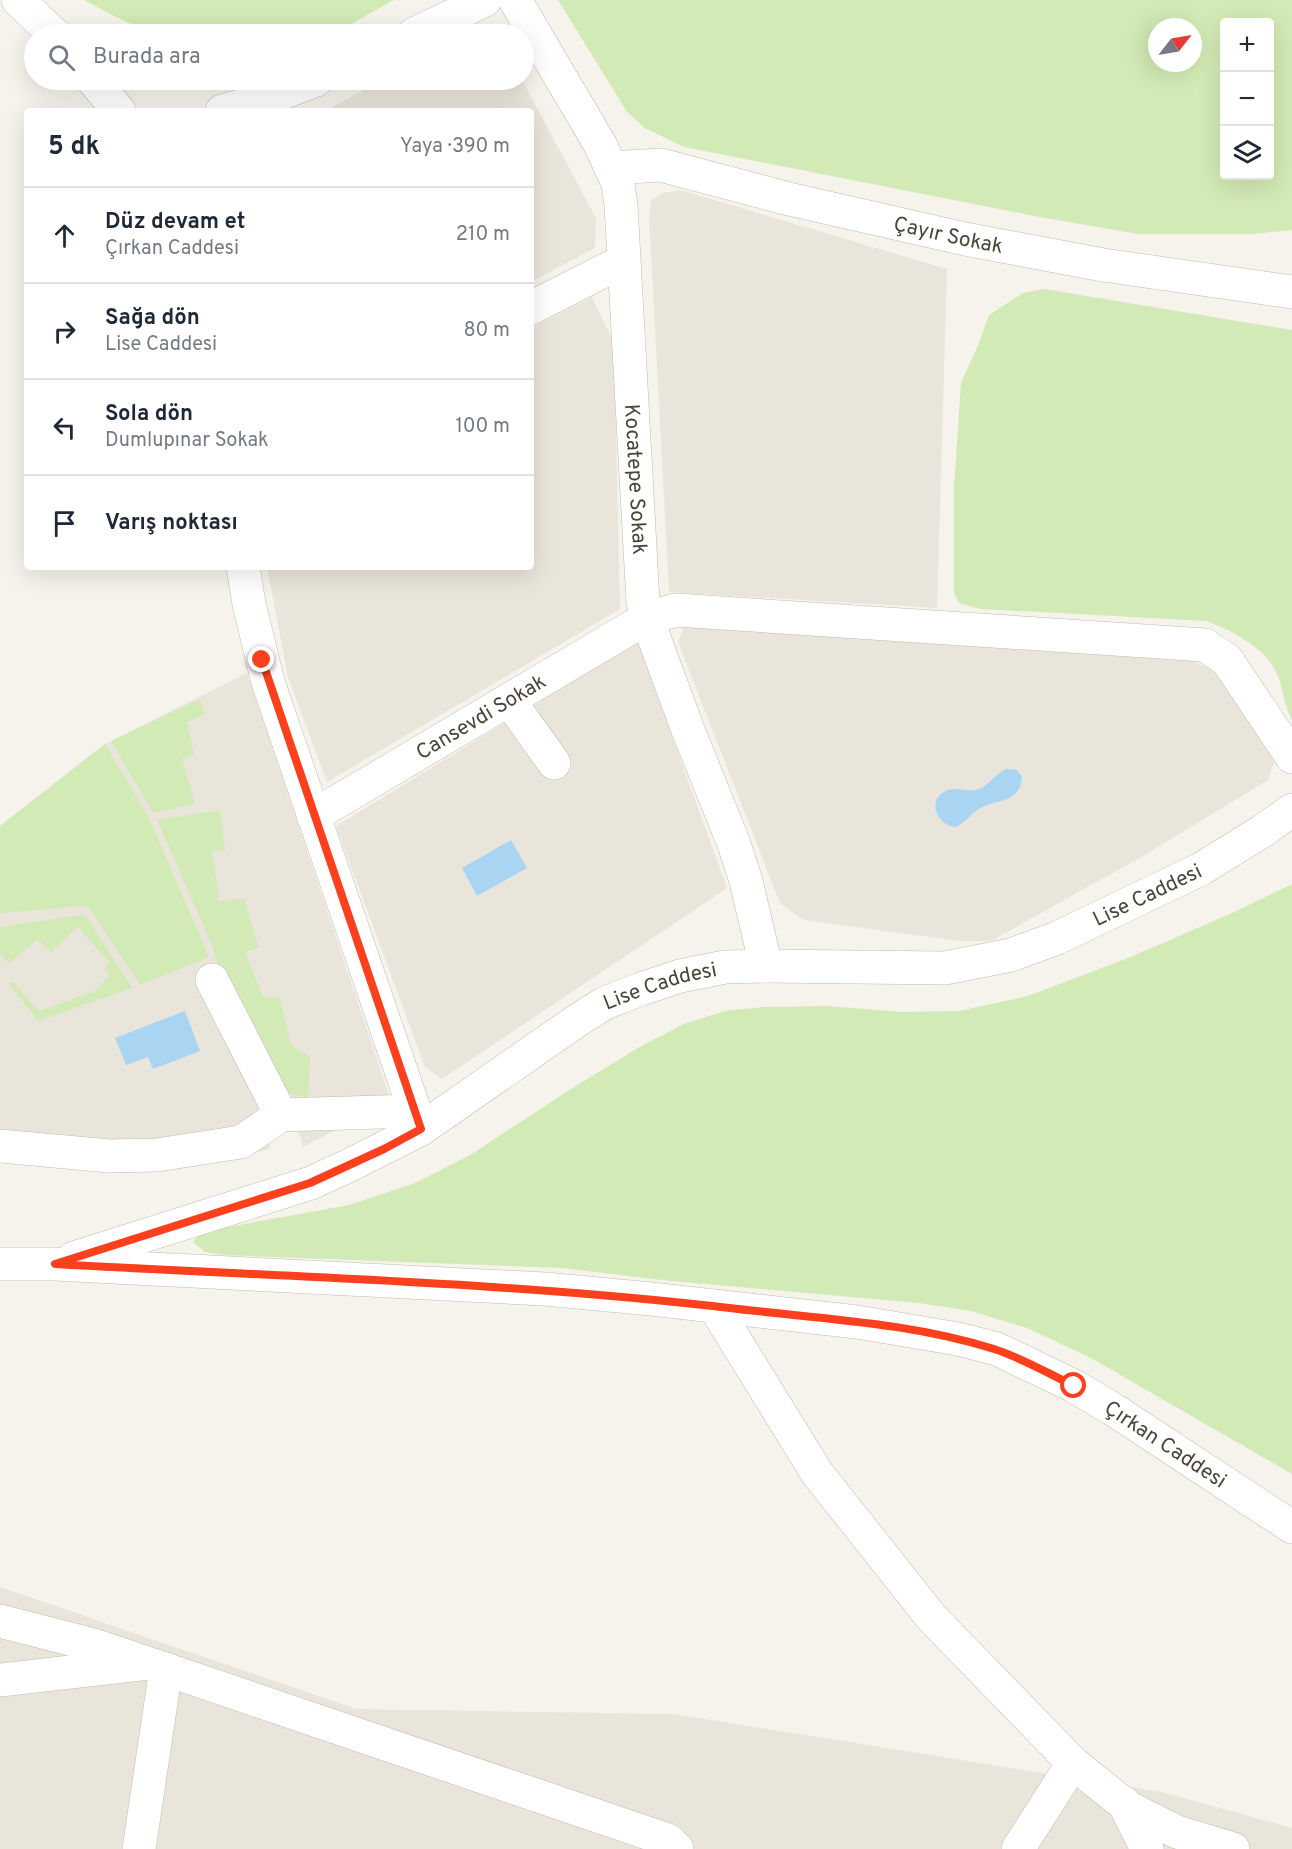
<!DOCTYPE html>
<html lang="tr">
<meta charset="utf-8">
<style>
body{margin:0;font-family:Overpass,sans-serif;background:#f2f2f3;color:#1f2937}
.controls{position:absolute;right:18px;top:18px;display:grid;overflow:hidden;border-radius:6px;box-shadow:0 6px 24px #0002}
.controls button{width:54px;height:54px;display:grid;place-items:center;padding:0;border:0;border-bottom:2px solid #e0e1e3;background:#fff;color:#1f2937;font:30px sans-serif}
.compass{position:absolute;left:1148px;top:18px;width:54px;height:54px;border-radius:50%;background:#fff;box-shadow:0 6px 24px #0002;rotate:59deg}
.stop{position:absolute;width:18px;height:18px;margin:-14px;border:4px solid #fc3f1d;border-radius:50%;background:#fff}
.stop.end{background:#fc3f1d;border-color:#fff;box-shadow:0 2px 6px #0008}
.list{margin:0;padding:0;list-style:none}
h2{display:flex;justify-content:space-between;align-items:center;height:78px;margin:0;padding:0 24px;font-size:26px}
h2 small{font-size:20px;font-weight:400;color:#747a83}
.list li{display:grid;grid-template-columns:39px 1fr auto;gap:18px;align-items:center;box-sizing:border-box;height:96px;padding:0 24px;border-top:2px solid #e0e1e3}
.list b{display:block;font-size:22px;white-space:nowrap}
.list p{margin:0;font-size:20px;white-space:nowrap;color:#747a83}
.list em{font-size:20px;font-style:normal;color:#747a83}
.icon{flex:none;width:33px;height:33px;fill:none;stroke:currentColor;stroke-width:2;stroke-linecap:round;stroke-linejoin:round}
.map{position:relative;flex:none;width:1292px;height:1849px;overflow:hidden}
.search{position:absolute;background:#fff;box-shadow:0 6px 24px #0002;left:24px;top:24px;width:510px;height:66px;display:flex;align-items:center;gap:15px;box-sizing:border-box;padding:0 21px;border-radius:33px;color:#747a83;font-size:22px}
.panel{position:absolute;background:#fff;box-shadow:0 6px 24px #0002;left:24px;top:108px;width:510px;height:462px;border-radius:6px}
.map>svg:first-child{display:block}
</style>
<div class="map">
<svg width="1292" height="1849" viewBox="0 0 1292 1849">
<rect width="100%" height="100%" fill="#f6f3ec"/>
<path fill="#eae5da" d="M382,80H522L596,218L595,248L531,282V111H325Z
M680,190L947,269L937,608L669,592L649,216L651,201L663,193Z
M592,297L614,343L620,609L327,782L288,677L267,567H531V328Z
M684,627L1193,661L1216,671L1274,762L1268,780L1143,856L991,941H960L803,920L780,903L678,642Z
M638,642L727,888L442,1079L425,1067L336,826Z
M247,673L391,1101L303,1147L298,1130L269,1134L270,1149L197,1166L125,1173L0,1162V826L105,744Z
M0,1587L356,1709L674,1714L1162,1792L1292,1828V1849H0Z"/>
<path fill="#d2eab5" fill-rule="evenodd" d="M84,0H394L346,27L329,34H169C138,30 111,15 84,0Z
M558,0H1292V230L1254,234H1138L1045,218L684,147L645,128L627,112ZM1270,22V176H1224V22ZM1157,27H1193V63H1157Z
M1044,289L1292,330V720C1283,705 1284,685 1275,670C1264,647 1229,629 1206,621L981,609L959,603L954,593V488L961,383L979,343L989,315L1023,293Z
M200,699L205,714L187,722L194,755L182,759L195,804L153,813L111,741Z
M105,744L149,818L209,957L140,985L88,906L0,913V826Z
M220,810L225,850L212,851L219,901L244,899L259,948L245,952L263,997L280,998L291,1045L310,1057L308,1098L276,1090L217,962L212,945L157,820Z
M1292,884V1474L1091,1358L1027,1328L971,1311L919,1303L662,1280L562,1268L224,1255L205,1252L193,1242L201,1232L349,1205L415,1183L470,1155L574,1087L643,1045L684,1024L725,1011L765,1007L828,1006L901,1012L959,1011L1028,996L1128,958L1230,914Z
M82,915L86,916L132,988L38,1021L8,983L12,981L39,1011L95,991L110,975L104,969L110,963L78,927L51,952L37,939L9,964L0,953V927Z"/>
<path fill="#a9d4f2" d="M1006,769L1017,770L1022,777C1020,804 996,799 979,809C970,814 965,823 956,827C937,826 926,800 946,791C956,786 968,793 979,789C989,785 995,774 1006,769Z
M511,840L527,868L477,896L462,868Z
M185,1011L200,1051L153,1069L148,1057L126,1065L115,1038Z"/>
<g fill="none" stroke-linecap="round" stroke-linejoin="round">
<defs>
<g id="minor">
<path d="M18,0L54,34"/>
<path id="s1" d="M515,0L601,146L618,184L621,205L643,602L653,635L688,730L734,844L746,881L766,966"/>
<path d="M414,34L485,0"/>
<path d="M93,80L119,111"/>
<path d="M222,111L269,98L316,80"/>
<path id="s2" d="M611,168L661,165L789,199L965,239L1103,265L1292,292"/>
<path d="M531,308L623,261"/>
<path d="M243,567L249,604L268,682L421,1129"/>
<path d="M509,700L554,763"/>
<path id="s3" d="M313,816L647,618L676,610L1205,645L1227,660L1292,757"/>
<path d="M212,980L281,1115"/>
<path d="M0,1146L109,1156L157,1155L241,1142L281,1115L414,1111"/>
<path d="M714,1306L817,1473L932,1618L1073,1763L1129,1808L1177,1832L1233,1849"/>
<path d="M0,1621L97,1646L668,1840L677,1849"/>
<path d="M0,1680L140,1664"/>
<path d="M1124,1803L1147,1849"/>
<path d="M139,1849L166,1669"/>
<path d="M1018,1849L1073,1763"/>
</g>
<g id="tertiary">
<path id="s4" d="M74,1258L311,1183L350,1165L421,1129L578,1020L605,1003L641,989L680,976L725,967L766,966L945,968L1011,955L1057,938L1201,869L1264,830L1292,810"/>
<path id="s5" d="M0,1264H55L545,1289L651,1299L857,1322L958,1339L997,1349L1074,1386L1114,1410L1292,1527"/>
</g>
</defs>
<use href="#minor" stroke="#c2bbae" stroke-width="34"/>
<use href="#tertiary" stroke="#c2bbae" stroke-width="34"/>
<use href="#minor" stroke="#fff" stroke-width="33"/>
<use href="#tertiary" stroke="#fff" stroke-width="33"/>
</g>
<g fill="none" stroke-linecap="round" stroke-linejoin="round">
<path stroke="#fc3f1d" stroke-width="8" d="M262,660L421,1129L384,1149L310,1183L55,1264C283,1277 511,1282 738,1309C824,1319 912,1323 994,1349C1022,1358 1048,1373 1074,1386"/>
</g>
<g text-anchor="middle" stroke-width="4.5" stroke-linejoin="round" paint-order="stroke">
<g font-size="21" fill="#4b4439" stroke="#fff">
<text dy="7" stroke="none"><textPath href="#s2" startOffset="346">Çayır Sokak</textPath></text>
<text dy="7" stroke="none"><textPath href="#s1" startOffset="507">Kocatepe Sokak</textPath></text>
<text dy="7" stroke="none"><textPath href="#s3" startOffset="195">Cansevdi Sokak</textPath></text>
<text dy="7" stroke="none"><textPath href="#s4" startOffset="1156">Lise Caddesi</textPath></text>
<text dy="7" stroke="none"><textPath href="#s4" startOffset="652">Lise Caddesi</textPath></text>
<text dy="7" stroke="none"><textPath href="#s5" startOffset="1196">Çırkan Caddesi</textPath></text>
</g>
</g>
</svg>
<div class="controls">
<button>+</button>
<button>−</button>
<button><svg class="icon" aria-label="layers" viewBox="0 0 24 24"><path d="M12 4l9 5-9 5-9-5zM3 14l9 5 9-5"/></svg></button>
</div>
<svg class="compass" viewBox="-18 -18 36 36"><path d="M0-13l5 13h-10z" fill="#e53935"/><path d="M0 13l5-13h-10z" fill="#747a83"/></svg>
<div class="stop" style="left:1074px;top:1386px"></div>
<div class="stop end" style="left:262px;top:660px"></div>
<div class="search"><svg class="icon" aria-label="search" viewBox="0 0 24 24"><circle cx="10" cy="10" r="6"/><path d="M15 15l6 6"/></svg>Burada ara</div>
<section class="panel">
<h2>5 dk<small>Yaya · 390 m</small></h2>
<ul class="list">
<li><svg class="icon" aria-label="ahead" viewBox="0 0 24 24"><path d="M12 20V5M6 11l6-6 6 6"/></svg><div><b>Düz devam et</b><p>Çırkan Caddesi</p></div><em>210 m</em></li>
<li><svg class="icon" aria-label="right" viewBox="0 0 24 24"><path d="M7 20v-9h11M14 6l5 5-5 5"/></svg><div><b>Sağa dön</b><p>Lise Caddesi</p></div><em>80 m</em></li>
<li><svg class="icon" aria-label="left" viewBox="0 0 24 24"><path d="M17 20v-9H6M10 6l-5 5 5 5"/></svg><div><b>Sola dön</b><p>Dumlupınar Sokak</p></div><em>100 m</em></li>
<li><svg class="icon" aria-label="arrive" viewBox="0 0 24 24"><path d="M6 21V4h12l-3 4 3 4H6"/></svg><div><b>Varış noktası</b></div></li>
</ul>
</section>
</div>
